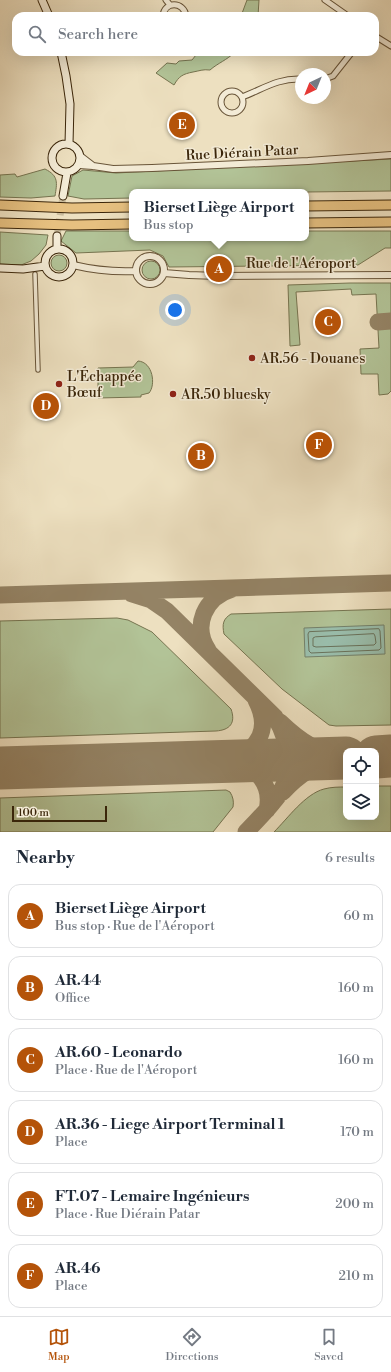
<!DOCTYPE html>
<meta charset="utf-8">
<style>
body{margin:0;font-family:"Libre Bodoni",serif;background:#f6f6f7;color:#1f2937}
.controls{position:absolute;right:12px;bottom:12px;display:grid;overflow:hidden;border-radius:8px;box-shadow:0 4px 16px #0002}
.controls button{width:36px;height:36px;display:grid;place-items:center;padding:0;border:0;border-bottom:1px solid #e0e1e3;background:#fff;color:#1f2937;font:20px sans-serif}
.compass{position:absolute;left:295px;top:68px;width:36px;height:36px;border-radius:50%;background:#fff;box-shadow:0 4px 16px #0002;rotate:223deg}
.scale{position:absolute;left:12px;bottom:10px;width:95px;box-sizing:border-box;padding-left:4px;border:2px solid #3b260a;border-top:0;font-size:11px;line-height:14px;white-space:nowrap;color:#3b260a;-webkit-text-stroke:3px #f3ebd6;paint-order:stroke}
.you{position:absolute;left:175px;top:310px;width:14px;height:14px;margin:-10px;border:3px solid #fff;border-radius:50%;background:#1a73e8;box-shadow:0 0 0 6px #1a73e833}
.badge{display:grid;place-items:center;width:26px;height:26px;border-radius:50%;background:#b45309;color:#fff;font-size:13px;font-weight:700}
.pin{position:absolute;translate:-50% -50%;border:2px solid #fff;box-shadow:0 1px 4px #0006}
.popup{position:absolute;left:129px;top:189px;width:180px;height:52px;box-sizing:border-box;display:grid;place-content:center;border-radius:8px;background:#fff;filter:drop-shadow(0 1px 3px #0005);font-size:13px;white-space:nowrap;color:#747a83}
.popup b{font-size:15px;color:#1f2937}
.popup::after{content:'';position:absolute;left:50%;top:100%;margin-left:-8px;border:8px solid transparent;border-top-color:#fff}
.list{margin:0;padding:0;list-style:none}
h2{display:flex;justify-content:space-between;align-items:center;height:52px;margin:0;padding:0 16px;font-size:17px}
h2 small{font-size:13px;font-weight:400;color:#747a83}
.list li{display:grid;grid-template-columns:26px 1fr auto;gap:12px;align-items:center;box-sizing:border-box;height:64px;margin:0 8px 8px;padding:0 8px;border:1px solid #e0e1e3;border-radius:12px}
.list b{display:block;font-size:15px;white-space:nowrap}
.list p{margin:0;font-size:13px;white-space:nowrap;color:#747a83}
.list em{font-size:13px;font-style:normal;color:#747a83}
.icon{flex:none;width:22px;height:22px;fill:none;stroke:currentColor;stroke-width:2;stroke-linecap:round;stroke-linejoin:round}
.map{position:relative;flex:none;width:391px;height:832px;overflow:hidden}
.search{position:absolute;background:#fff;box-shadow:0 4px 16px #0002;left:12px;right:12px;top:12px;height:44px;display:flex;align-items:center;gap:10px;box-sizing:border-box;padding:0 14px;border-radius:12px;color:#747a83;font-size:15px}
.sheet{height:484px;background:#fff}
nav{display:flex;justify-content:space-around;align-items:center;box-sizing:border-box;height:56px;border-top:1px solid #e0e1e3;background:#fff;font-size:11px;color:#747a83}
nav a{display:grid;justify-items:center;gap:2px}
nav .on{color:#b45309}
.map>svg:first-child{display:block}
</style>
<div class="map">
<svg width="391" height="832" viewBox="0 0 391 832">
<rect width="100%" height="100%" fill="#ede0c0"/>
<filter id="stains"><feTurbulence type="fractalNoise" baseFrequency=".005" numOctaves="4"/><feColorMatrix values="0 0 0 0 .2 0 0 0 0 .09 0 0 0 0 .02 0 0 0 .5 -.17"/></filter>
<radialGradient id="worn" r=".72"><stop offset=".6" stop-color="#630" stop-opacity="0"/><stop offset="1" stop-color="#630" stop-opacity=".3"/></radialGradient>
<path fill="#b2c397" stroke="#767450" d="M247,0H259L258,16H241Z
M204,52H235C227,60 218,63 210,70C203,69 199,71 193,72C183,74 179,76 174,85L156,73L167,63L176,64L179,61L192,60L196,55H202Z
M391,159V191L306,192H132V198L84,199L68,196L72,176L83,170L116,173Z
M45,169C59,176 57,183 55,196L31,198L0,197V175L15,174L17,177Z
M66,231H132V238H306V231H391V248H385L358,265L169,267L163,256L150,250L76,253L61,241Z
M0,232L48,235L46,245L39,254L31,261L21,265L0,264Z
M51 263a8 8 0 1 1 16 0a8 8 0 1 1-16 0Z
M142 270a9 9 0 1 1 18 0a9 9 0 1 1-18 0Z
M350,283H391V391L388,394L379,395L378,374H361L360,349L379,348L376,294L352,295L351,289L296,292L300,345L290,346L288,285Z
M138,361C153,362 156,385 149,393L141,395V397L98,398V368L133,367Z
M391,609V725L336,726L329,725L282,689L224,634C222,624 223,619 231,614Z
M117,618L128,620L152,632L231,709C236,723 230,730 216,731L0,738V621Z
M376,786H391V832H274C288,818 305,794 324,789C331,787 339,787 346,787V817H376Z
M226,790L230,792C233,797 234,801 233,807L213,832H0V798Z"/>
<path fill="#9abeac" stroke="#74816b" d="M384,625L385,654L305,657L304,628Z"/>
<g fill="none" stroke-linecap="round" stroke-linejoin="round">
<path stroke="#6a725b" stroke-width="1" d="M379,629L380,631L381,648L379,650L311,653L309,651L308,634L309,632Z
M374,634L375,636L376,643L374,645L316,647L313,646V638L315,637Z"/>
<path stroke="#948365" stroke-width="17" d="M378,322L391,321
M132,594L151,600L167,611L275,717C290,742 295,776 275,800C266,812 255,822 246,832
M0,595L391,583
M208,650C192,626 205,597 232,589
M280,722C302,743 316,752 346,755
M233,761C259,747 271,729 256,700
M233,761C256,766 273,785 267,810
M283,792C298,775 315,764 337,758"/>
<path stroke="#948365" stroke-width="43" d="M376,757L391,756
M0,768L346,758"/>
<path stroke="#c9bb9c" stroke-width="7" stroke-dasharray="7 3.5" stroke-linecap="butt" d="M57,236L63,196"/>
<defs>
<path id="pedestrian" d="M35,274L38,370"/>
<path id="minor" d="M166,0L170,5
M325,0L348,16
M163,16C164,1 184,1 186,16
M375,36L391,46
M325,79L333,76L352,52
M221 102a11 11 0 1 1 22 0a11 11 0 1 1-22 0Z
M242,97C263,89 278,78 301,79"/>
<path id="tertiary" d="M80,156L93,166
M79,165L93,166L113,169L152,168L308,161L391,155
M136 270a14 14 0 1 1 28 0a14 14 0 1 1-28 0Z
M73,265C94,270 115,272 136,271
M164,273L189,275L218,276L391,275"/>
<path id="secondary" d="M42,0L49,16
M61,52L66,76L70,104L69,144
M52 158a14 14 0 1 1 28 0a14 14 0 1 1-28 0Z
M63,196L67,173
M57,236V249
M45 263a14 14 0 1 1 28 0a14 14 0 1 1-28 0Z
M0,268L23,269L45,266"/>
<path id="motorway" d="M0,205L72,208L132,207
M306,206L391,205
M0,223L72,225L132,224
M306,223L391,222"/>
</defs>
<use href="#pedestrian" stroke="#685438" stroke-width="5.5"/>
<use href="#minor" stroke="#685438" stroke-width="7"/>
<use href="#tertiary" stroke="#685438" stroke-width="8"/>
<use href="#secondary" stroke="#3b260a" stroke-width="9"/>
<use href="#motorway" stroke="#3b260a" stroke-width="11"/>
<use href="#pedestrian" stroke="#f3ebd6" stroke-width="3.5"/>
<use href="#minor" stroke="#f3ebd6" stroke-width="5"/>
<use href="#tertiary" stroke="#f3ebd6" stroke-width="6"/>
<use href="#secondary" stroke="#f3ebd6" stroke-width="7"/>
<use href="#motorway" stroke="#e6c080" stroke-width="9"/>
</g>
<g fill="#8f2418" stroke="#f3ebd6" stroke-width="1.5">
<circle cx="252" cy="358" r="4"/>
<circle cx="59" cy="384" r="4"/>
<circle cx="173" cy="394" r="4"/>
</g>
<g text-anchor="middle" stroke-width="3" stroke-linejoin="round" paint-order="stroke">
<g font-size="14" fill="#3b260a" stroke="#f3ebd6">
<text transform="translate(242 152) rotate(-3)" y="5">Rue Diérain Patar</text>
<text x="301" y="268">Rue de l'Aéroport</text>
</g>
<g font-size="14" fill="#3b260a" stroke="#f3ebd6" text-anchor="start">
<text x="260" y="363">AR.56 - Douanes</text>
<text x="67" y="381">L'Échappée<tspan x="67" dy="16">Bœuf</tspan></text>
<text x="181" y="399">AR.50 bluesky</text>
</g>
</g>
<rect width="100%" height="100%" filter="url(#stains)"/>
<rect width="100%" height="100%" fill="url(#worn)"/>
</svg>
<div class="controls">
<button><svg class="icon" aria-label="locate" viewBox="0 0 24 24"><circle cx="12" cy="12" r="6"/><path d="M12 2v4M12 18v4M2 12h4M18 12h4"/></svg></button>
<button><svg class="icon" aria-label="layers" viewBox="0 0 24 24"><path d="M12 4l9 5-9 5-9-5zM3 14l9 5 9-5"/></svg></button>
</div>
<svg class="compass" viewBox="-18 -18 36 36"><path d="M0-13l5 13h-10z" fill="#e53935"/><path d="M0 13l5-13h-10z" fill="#747a83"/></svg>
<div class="scale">100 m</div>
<div class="you"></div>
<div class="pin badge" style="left:219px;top:269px">A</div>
<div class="popup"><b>Bierset Liège Airport</b>Bus stop</div>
<div class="pin badge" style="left:201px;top:456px">B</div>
<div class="pin badge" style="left:328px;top:322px">C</div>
<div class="pin badge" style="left:46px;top:406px">D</div>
<div class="pin badge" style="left:182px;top:125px">E</div>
<div class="pin badge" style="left:319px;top:445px">F</div>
<div class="search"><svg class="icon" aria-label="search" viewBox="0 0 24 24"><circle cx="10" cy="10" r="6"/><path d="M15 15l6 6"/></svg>Search here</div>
</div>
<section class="sheet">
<h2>Nearby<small>6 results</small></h2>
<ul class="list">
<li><span class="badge">A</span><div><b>Bierset Liège Airport</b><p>Bus stop · Rue de l'Aéroport</p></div><em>60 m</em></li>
<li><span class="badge">B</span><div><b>AR.44</b><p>Office</p></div><em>160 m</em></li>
<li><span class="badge">C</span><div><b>AR.60 - Leonardo</b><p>Place · Rue de l'Aéroport</p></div><em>160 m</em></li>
<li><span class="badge">D</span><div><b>AR.36 - Liege Airport Terminal 1</b><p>Place</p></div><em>170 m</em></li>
<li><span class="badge">E</span><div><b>FT.07 - Lemaire Ingénieurs</b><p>Place · Rue Diérain Patar</p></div><em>200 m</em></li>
<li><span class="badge">F</span><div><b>AR.46</b><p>Place</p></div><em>210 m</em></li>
</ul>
</section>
<nav>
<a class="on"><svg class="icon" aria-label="map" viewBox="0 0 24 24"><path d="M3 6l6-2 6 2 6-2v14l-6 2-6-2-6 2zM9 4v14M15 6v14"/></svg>Map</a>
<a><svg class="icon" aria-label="directions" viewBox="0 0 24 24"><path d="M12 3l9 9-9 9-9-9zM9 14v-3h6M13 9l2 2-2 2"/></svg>Directions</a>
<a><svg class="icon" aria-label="saved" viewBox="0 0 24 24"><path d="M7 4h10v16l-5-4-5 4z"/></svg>Saved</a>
</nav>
